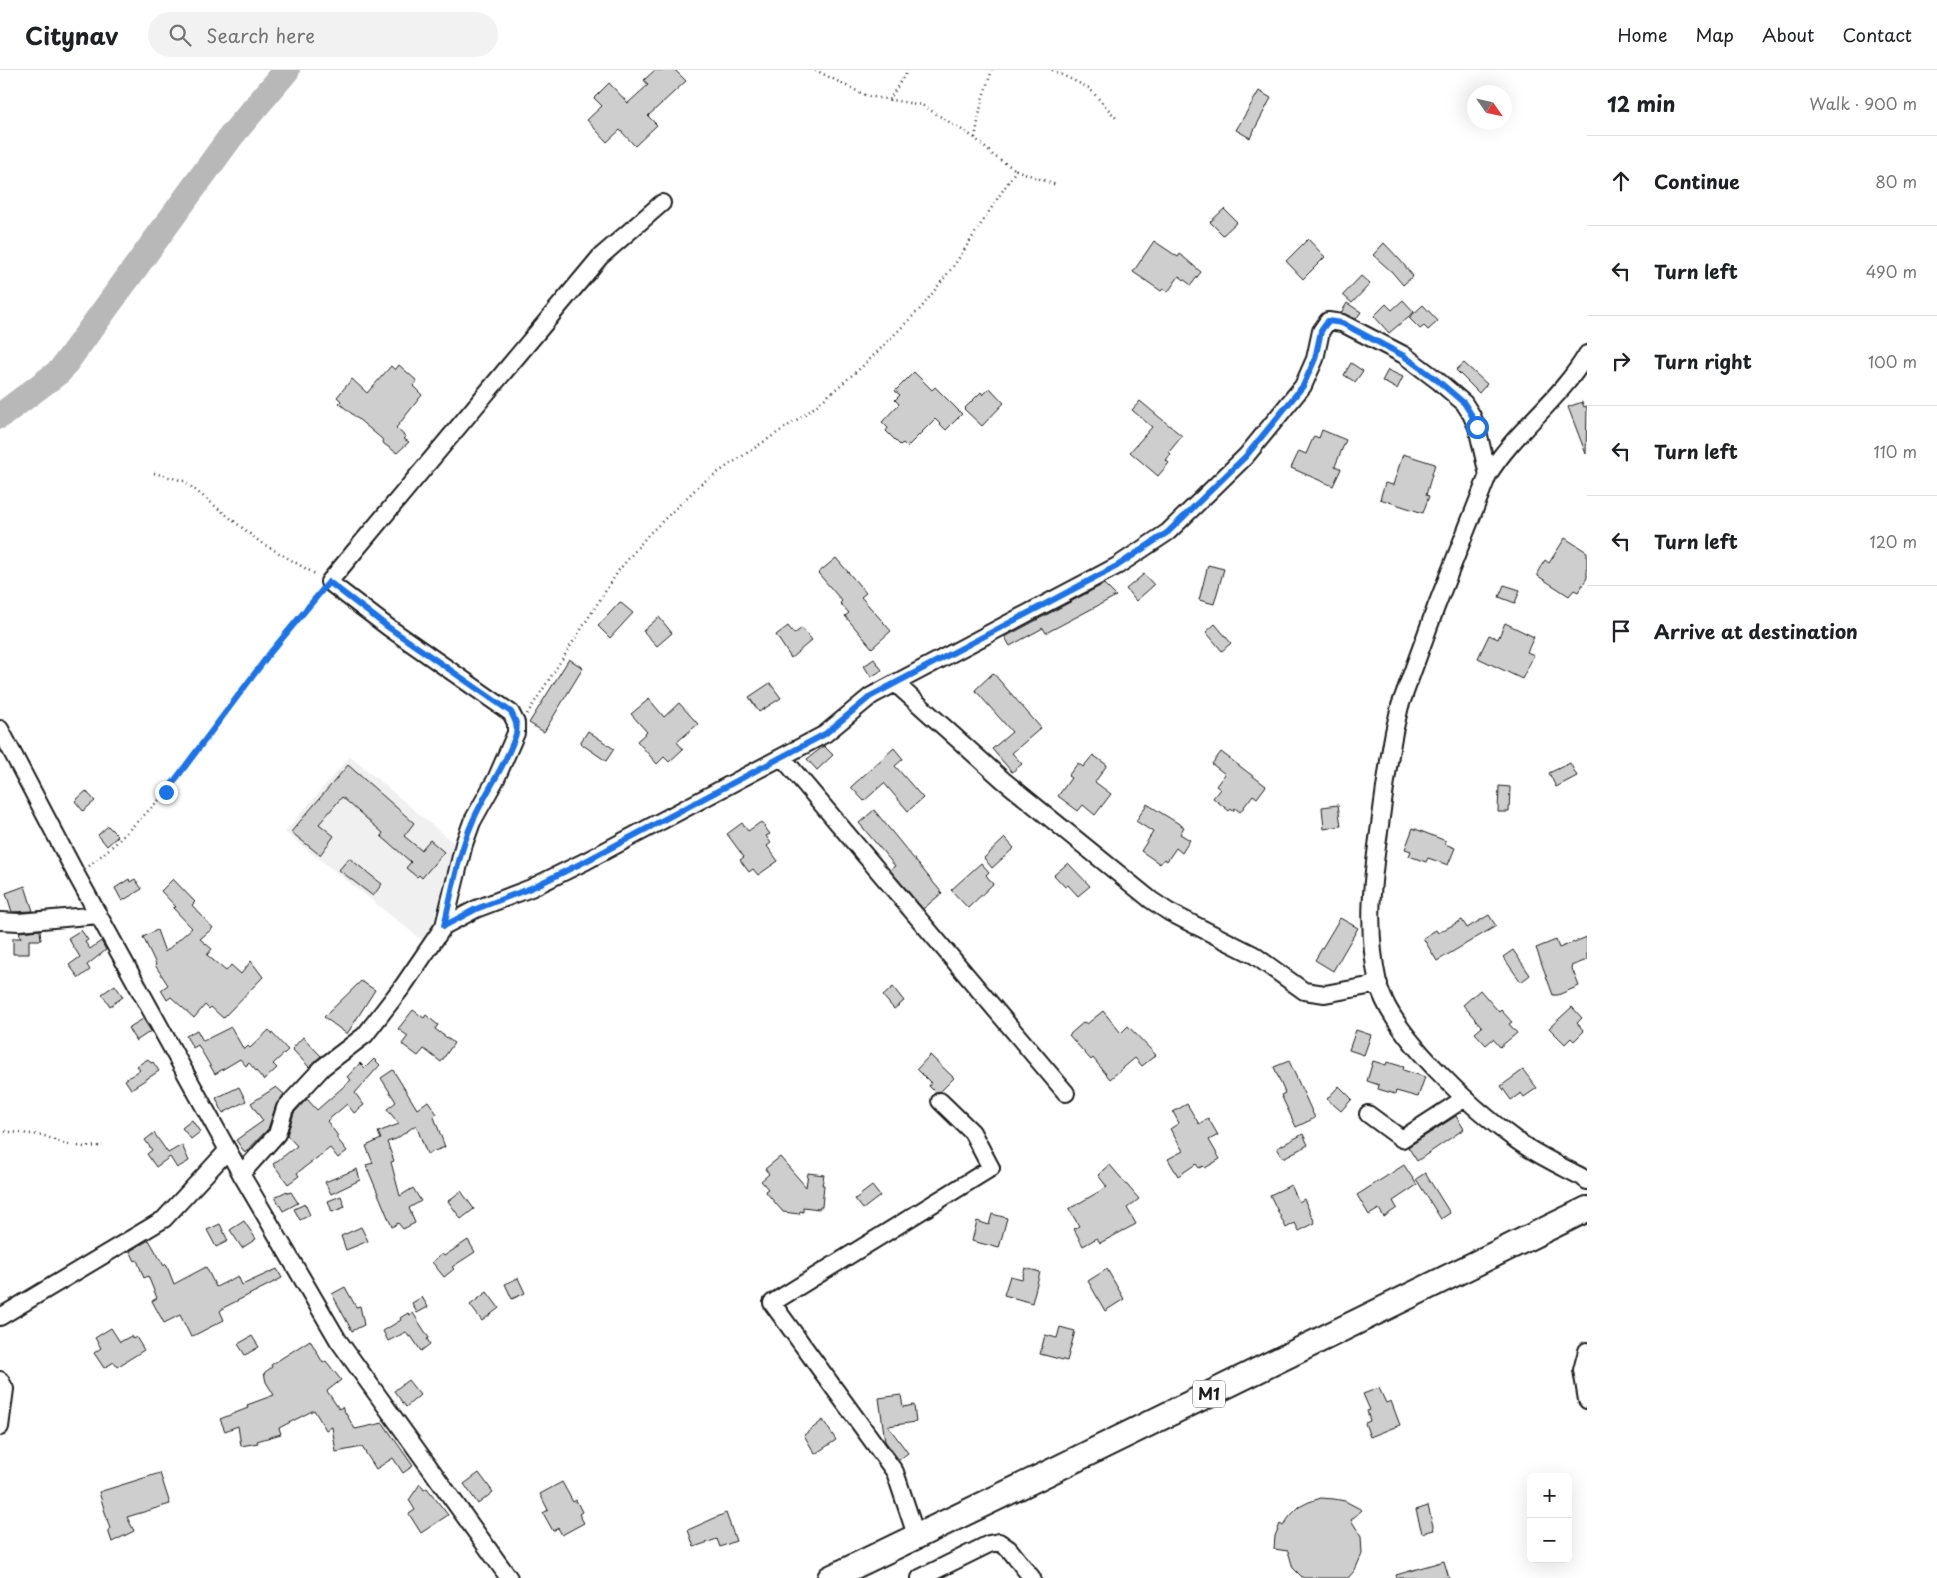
<!DOCTYPE html>
<meta charset="utf-8">
<style>
body{margin:0;font-family:"Playpen Sans",sans-serif;background:#f2f2f2;color:#202124}
.controls{position:absolute;right:15px;bottom:15px;display:grid;overflow:hidden;border-radius:8px;box-shadow:0 5px 20px #0002}
.controls button{width:45px;height:45px;display:grid;place-items:center;padding:0;border:0;border-bottom:1px solid #e0e0e0;background:#fff;color:#202124;font:25px sans-serif}
.compass{position:absolute;left:1467px;top:15px;width:45px;height:45px;border-radius:50%;background:#fff;box-shadow:0 5px 20px #0002;rotate:124deg}
.stop{position:absolute;width:15px;height:15px;margin:-11px;border:4px solid #1a73e8;border-radius:50%;background:#fff}
.stop.end{background:#1a73e8;border-color:#fff;box-shadow:0 1px 5px #0008}
.list{margin:0;padding:0;list-style:none}
h2{display:flex;justify-content:space-between;align-items:center;height:65px;margin:0;padding:0 20px;font-size:21px}
h2 small{font-size:16px;font-weight:400;color:#757577}
.list li{display:grid;grid-template-columns:32px 1fr auto;gap:15px;align-items:center;box-sizing:border-box;height:90px;padding:0 20px;border-top:1px solid #e0e0e0}
.list b{display:block;font-size:19px;white-space:nowrap}
.list em{font-size:16px;font-style:normal;color:#757577}
.icon{flex:none;width:28px;height:28px;fill:none;stroke:currentColor;stroke-width:2;stroke-linecap:round;stroke-linejoin:round}
.map{position:relative;flex:none;width:1587px;height:1508px;overflow:hidden}
header{display:flex;align-items:center;gap:30px;box-sizing:border-box;height:70px;padding:0 25px;background:#fff;border-bottom:1px solid #e0e0e0}
header strong{font-size:24px}
nav{display:flex;gap:28px;margin-inline-start:auto;font-size:18px}
.search{width:350px;height:45px;background:#f2f2f2;display:flex;align-items:center;gap:12px;box-sizing:border-box;padding:0 18px;border-radius:28px;color:#757577;font-size:19px}
main{display:flex}
aside{flex:1;background:#fff}
.map>svg:first-child{display:block}
</style>
<header>
<strong>Citynav</strong>
<div class="search"><svg class="icon" aria-label="search" viewBox="0 0 24 24"><circle cx="10" cy="10" r="6"/><path d="M15 15l6 6"/></svg>Search here</div>
<nav><a>Home</a><a>Map</a><a>About</a><a>Contact</a></nav>
</header>
<main>
<div class="map">
<svg width="1587" height="1508" viewBox="0 0 1587 1508">
<rect width="100%" height="100%" fill="#fff"/>
<filter id="ink" filterUnits="userSpaceOnUse"><feTurbulence type="fractalNoise" baseFrequency=".02" numOctaves="2"/><feDisplacementMap in="SourceGraphic" scale="10" xChannelSelector="R" yChannelSelector="G"/><feConvolveMatrix kernelMatrix="1 2 1 2 8 2 1 2 1" color-interpolation-filters="sRGB"/></filter>
<g filter="url(#ink)">
<path fill="#f0f0f0" d="M350,686L457,776L442,844L422,870L285,762Z"/>
<g fill="none" stroke-linecap="round" stroke-linejoin="round">
<path stroke="#b8b8b8" stroke-width="26" d="M0,346L60,301L232,65L287,0"/>
</g>
<path fill="#cecece" stroke="#1c1c1c" d="M655,0H675L686,11L648,46L657,55L635,76L620,60L607,72L587,50L602,36L594,28L609,13L628,33L648,15L644,10Z
M1259,21L1271,28L1250,68L1236,60Z
M1224,139L1237,152L1223,165L1210,152Z
M1308,169L1325,187L1303,209L1286,191Z
M1154,171L1178,187L1180,184L1201,202L1191,215L1179,206L1168,222L1163,219L1161,221L1133,202Z
M1384,173L1400,190L1413,206L1403,215L1392,202L1373,185Z
M1361,206L1370,214L1352,233L1343,225Z
M1403,230L1414,242L1389,263L1374,246L1386,234L1392,240Z
M1347,233L1361,242L1356,249L1341,243Z
M1423,235L1438,251L1428,260L1424,256L1420,259L1409,248Z
M1351,293L1363,301L1355,312L1344,305Z
M1464,293L1487,314L1479,323L1456,300Z
M399,295L417,311L413,316L422,325L396,358L406,367L404,369L409,372L397,383L384,374L382,369L339,333L341,331L337,327L352,309L367,323L391,296L395,300Z
M1388,300L1403,307L1397,319L1382,311Z
M914,302L932,320L935,317L962,344L946,360L935,349L907,377L903,373L900,375L886,361L888,358L882,352L899,334L895,330L900,325L895,321Z
M990,318L1004,333L982,356L964,339L981,322L983,325Z
M1140,331L1182,366L1169,382L1171,384L1166,390L1169,393L1158,406L1130,382L1152,357L1132,340Z
M1582,332L1584,337L1587,336L1586,384L1568,337Z
M1322,360L1346,370L1335,396L1341,399L1333,416L1291,398L1299,381L1306,384L1314,366L1319,368Z
M1403,384L1435,394L1426,425L1429,426L1423,443L1380,429L1385,413L1393,415Z
M1565,468L1587,482V508L1578,522L1574,520L1569,526L1538,506V501L1545,490L1549,493Z
M836,488L866,523L861,527L891,561L872,578L845,546L849,543L840,533L842,531L818,503Z
M1208,495L1224,499L1214,534L1199,530Z
M1144,504L1154,515L1136,531L1126,519Z
M1104,514L1116,526L1046,563L1043,558L1010,576L1005,567Z
M1504,515L1520,520L1515,533L1499,527Z
M620,532L633,543L610,568L598,556Z
M659,547L672,563L657,576L643,561Z
M1505,553L1534,567L1527,582L1534,585L1522,609L1478,588L1489,565L1498,569Z
M1215,554L1231,573L1222,581L1206,562Z
M788,556L794,564L802,558L812,570L791,588L776,565Z
M569,589L583,598L544,662L529,653Z
M874,589L882,600L871,607L864,596Z
M993,603L1041,658L1012,683L1022,694L1012,702L992,679L1012,662L975,620Z
M770,613L781,628L759,642L749,627Z
M649,629L664,647L679,633L698,654L677,672L683,679L669,692L664,687L657,694L637,671L647,662L631,644Z
M588,661L614,679L606,691L580,673Z
M824,676L833,685L817,700L807,689Z
M894,678L903,689L895,696L923,728L908,741L884,713L864,731L851,717Z
M1221,682L1266,716L1257,728L1253,725L1240,742L1235,738L1233,741L1231,739L1229,741L1213,728L1220,719L1216,716L1225,704L1212,694Z
M1093,685L1107,695L1095,712L1111,724L1095,745L1083,735L1078,741L1058,726L1071,708L1068,706L1078,693L1083,697Z
M1570,693L1577,706L1556,717L1549,703Z
M348,695L414,753L404,766L421,780L430,770L444,782L422,808L419,805L417,807L406,798L411,792L381,766L383,763L342,727L319,754L334,766L320,785L291,762Z
M1499,716L1510,717L1509,742H1498Z
M86,721L95,731L83,741L75,731Z
M1147,734L1184,757L1180,764L1190,770L1182,783L1176,778L1167,791L1164,789L1160,794L1141,781L1153,762L1136,751Z
M1338,735L1341,756L1324,759L1322,737Z
M874,740L942,823L923,839L890,800L895,796L859,753Z
M761,752L770,764L766,766L771,773L767,776L778,791L758,805L753,799L749,802L740,790L744,787L727,764L742,753L748,761Z
M108,756L118,766L107,776L98,765Z
M1413,758L1446,771L1445,774L1455,778L1448,795L1428,788L1426,792L1409,786L1411,781L1405,779Z
M1005,768L1014,778L992,798L984,788Z
M349,788L382,814L373,826L339,800Z
M981,793L989,802L986,805L993,814L968,838L951,820Z
M1068,793L1090,816L1078,826L1068,815L1065,817L1054,805Z
M129,809L130,812L135,809L142,819L122,831L115,818Z
M173,809L195,832L192,835L213,858L200,869L212,879L207,885L226,901L231,895L241,904L251,891L263,907L223,948L211,937L209,939L205,935L194,948L171,927L167,930L161,920L168,915L155,895L156,894L143,867L157,860L165,882L192,858L173,838L176,837L161,821Z
M25,816L33,841L12,842L6,823Z
M1489,845L1496,856L1437,891L1423,868L1436,860L1438,863L1462,850L1467,858Z
M1340,848L1358,858L1333,901L1315,890Z
M40,860L41,870H29V884H13V868H21L19,862Z
M81,860L88,870L85,872L90,879L101,871L106,880L87,895L90,900L79,908L69,895L80,887L68,868Z
M1587,867V890L1571,896L1579,916L1558,925H1553L1536,878L1556,870L1559,878Z
M1513,880L1530,905L1521,912L1503,887Z
M361,911L375,920L347,964L324,947Z
M115,915L123,927L110,936L102,924Z
M893,917L904,931L894,939L883,926Z
M1480,920L1499,942L1501,940L1512,952L1509,954L1517,963L1500,977L1493,969L1486,975L1475,963L1482,957L1463,935Z
M1572,937L1582,948L1577,953L1584,961L1574,971L1571,968L1565,974L1549,958Z
M413,940L424,948L426,945L438,955L435,959L454,973L441,992L424,979L418,986L402,974L408,966L398,959Z
M1103,941L1121,963L1128,956L1156,985L1142,996L1135,988L1110,1009L1093,988L1091,990L1069,965L1084,952L1087,954Z
M143,949L151,961L136,971L128,958Z
M231,957L244,980L248,976L250,978L269,960L288,980L273,994L277,998L264,1010L249,993L246,996L240,989L215,1004L198,975L193,978L186,966L197,960L203,971Z
M1356,960L1371,965L1364,985L1349,980Z
M303,967L321,986L309,997L292,979Z
M930,985L954,1008L941,1021L935,1022L929,1016L931,1013L917,999Z
M148,989L151,993L153,992L159,1001L131,1019L125,1010L140,1000L137,996Z
M374,989L380,995L355,1023L364,1035L354,1043L347,1034L327,1051L338,1066L336,1067L347,1081L338,1088L330,1078L297,1103L299,1106L288,1114L273,1094L297,1076L287,1065L294,1043L307,1029L317,1040L351,1010L347,1007L360,993L365,998Z
M1289,991L1315,1048L1296,1057L1281,1025L1285,1023L1274,997Z
M1373,991L1386,995L1387,992L1404,997L1403,1000L1425,1007L1418,1027L1396,1021L1395,1024L1378,1019L1379,1015L1367,1011Z
M393,1000L417,1039L428,1031L437,1044L434,1047L445,1077L427,1084L416,1055L396,1069L387,1072L394,1091L391,1092L400,1126L413,1118L421,1131L409,1138L415,1153L403,1159L398,1153L392,1157L366,1095L373,1093L366,1076L381,1069L378,1062L399,1054L387,1039L396,1032L381,1008Z
M1523,1000L1537,1018L1524,1027L1521,1023L1511,1030L1501,1016Z
M1339,1016L1352,1029L1341,1041L1327,1029Z
M239,1017L246,1031L223,1043L216,1028Z
M276,1017L284,1024L276,1035L268,1059L245,1083L236,1070L263,1051L251,1033Z
M1187,1034L1199,1054L1208,1048L1218,1065L1209,1070L1220,1089L1205,1098L1203,1096L1199,1098L1196,1094L1178,1106L1168,1089L1183,1081L1170,1059L1179,1053L1173,1042Z
M1456,1046L1464,1059L1417,1091L1408,1077Z
M192,1050L200,1062L191,1069L182,1058Z
M154,1063L168,1083L182,1075L189,1091L177,1098L170,1087L156,1097L147,1084L152,1080L145,1070Z
M1303,1064L1308,1075L1283,1088L1277,1078Z
M780,1087L806,1117L808,1103L824,1105L822,1115H824L822,1137H820L819,1139L803,1137V1142L800,1141L799,1144L783,1142L765,1121L768,1119L761,1111L769,1104L765,1099Z
M1110,1095L1139,1129L1127,1138L1136,1154L1100,1173L1097,1168L1083,1176L1074,1159L1079,1156L1069,1139L1107,1117L1098,1105Z
M1404,1095L1417,1115L1393,1131L1397,1138L1384,1147L1379,1139L1369,1145L1357,1125Z
M357,1099L360,1110L331,1124L325,1112Z
M1425,1103L1450,1143L1441,1149L1416,1109Z
M1291,1115L1299,1132L1304,1129L1315,1153L1299,1161L1295,1153L1286,1158L1270,1125Z
M872,1116L880,1126L863,1139L855,1129Z
M287,1121L288,1123L291,1122L298,1133L283,1141L275,1127Z
M461,1121L474,1139L461,1149L448,1131Z
M341,1126L345,1137L332,1142L328,1131Z
M305,1134L310,1145L300,1150L294,1139Z
M992,1144L1007,1148L999,1178L972,1171L977,1151L989,1155Z
M244,1151L256,1169L242,1178L230,1160Z
M220,1154L228,1171L216,1177L207,1160Z
M361,1157L368,1171L346,1180L341,1166Z
M149,1170L164,1196L166,1194L174,1214L206,1197L216,1217L238,1206L242,1215L277,1199L282,1208L225,1237L220,1241L224,1250L191,1267L180,1245L164,1253L152,1231L157,1228L148,1206L144,1208L137,1190L135,1191L130,1181Z
M468,1170L475,1182L452,1197L454,1199L444,1207L432,1192L442,1184L444,1186Z
M1025,1198L1040,1202L1032,1233L1004,1225L1010,1206L1022,1209Z
M1107,1199L1124,1229L1105,1241L1088,1211Z
M518,1208L525,1223L512,1229L505,1214Z
M345,1217L356,1237L360,1236L364,1255L352,1261L332,1224Z
M487,1222L499,1238L482,1251L470,1235Z
M422,1227L428,1237L417,1243L412,1233Z
M408,1243L410,1245L413,1243L429,1268L427,1269L430,1274L421,1281L411,1266L409,1267L406,1262L388,1271L383,1261L401,1250L400,1248Z
M1060,1257L1075,1261L1067,1291L1040,1284L1045,1265L1057,1268Z
M111,1258L120,1272L131,1266L133,1269L136,1267L144,1280L117,1297L114,1292L104,1298L94,1283L101,1278L95,1268Z
M252,1266L259,1277L245,1285L238,1274Z
M310,1270L323,1293L326,1291L341,1310L327,1321L339,1339L342,1337L355,1359L383,1353L413,1396L403,1403L393,1388L376,1399L362,1377L336,1382L332,1357L326,1360L314,1340L279,1358L281,1364L257,1371L258,1373L241,1376L238,1356L225,1361L220,1349L248,1338L247,1335L274,1325L266,1312L264,1303L272,1297L271,1295Z
M408,1310L420,1325L406,1337L394,1321Z
M1379,1318L1386,1333L1391,1331L1400,1355L1370,1367L1365,1353L1370,1351L1367,1341L1370,1340L1363,1324Z
M901,1325L903,1337L914,1335L916,1352L888,1356L908,1383L899,1390L885,1371L879,1328Z
M823,1350L836,1370L815,1384L804,1365Z
M160,1403L170,1434L127,1447L134,1461L112,1472L108,1460L110,1459L99,1422Z
M479,1403L493,1422L478,1434L464,1414Z
M562,1412L573,1432L576,1430L582,1442L579,1444L584,1453L562,1465L558,1458L553,1461L543,1443L548,1440L540,1424Z
M420,1414L424,1420L427,1418L448,1445L421,1463L409,1444L415,1440L409,1430Z
M1321,1428L1334,1429L1345,1431L1362,1440L1351,1450L1361,1466L1362,1484L1355,1500L1348,1508H1303L1293,1498L1288,1481L1274,1479L1275,1466L1280,1454L1283,1456L1290,1446L1299,1437L1309,1432Z
M1428,1436L1434,1460L1422,1463L1416,1440Z
M726,1443L736,1471L720,1477L717,1469L694,1477L688,1460Z
M1444,1491L1449,1508H1397L1396,1505Z"/>
<g fill="none" stroke-linecap="round" stroke-linejoin="round">
<defs>
<path id="minor" d="M1488,405C1515,361 1560,330 1587,284
M895,613L1003,710L1151,830L1169,842L1254,885L1304,921L1325,924L1379,914
M0,659L77,806L241,1104L338,1270L509,1508
M782,687L1066,1023
M0,851L19,852L99,845
M444,856L476,839L531,818L586,791L825,664L871,626L1117,496L1168,462L1246,386L1303,316L1315,289L1321,261L1328,251L1342,253L1404,285L1437,310L1464,333L1471,344L1477,357L1488,405L1436,537L1400,636L1394,662C1388,693 1384,724 1380,755C1372,809 1366,858 1378,913C1390,964 1474,1040 1516,1070C1537,1085 1559,1095 1582,1107L1587,1111
M1368,1044L1402,1069L1465,1028
M241,1104L277,1064L285,1038L323,997L365,965L403,916L444,856L464,774L472,752L496,709L516,663V653L511,643L388,557L329,512L600,187L662,133
M0,1247L164,1149L228,1080
M1587,1281L1582,1300L1587,1330
M0,1310L5,1319L0,1357
M916,1465L895,1402L772,1233L991,1098L972,1062L940,1031
M920,1508L989,1474L999,1472L1009,1479L1032,1508"/>
<path id="highway" d="M830,1508L1040,1407L1587,1139"/>
</defs>
<use href="#minor" stroke="#1c1c1c" stroke-width="20"/>
<use href="#highway" stroke="#1c1c1c" stroke-width="28"/>
<path stroke="#1c1c1c" stroke-width="2.5" stroke-dasharray="1 4" stroke-linecap="butt" d="M815,0L867,26L922,35L975,68L994,86L1016,100
M1052,0L1089,18L1116,48
M889,30L908,0
M975,68L982,30L992,0
M154,403L184,411L260,472L317,505
M527,644L619,500L648,465L702,413L810,341L864,295L921,238L955,194L1016,100L1056,115
M89,796L116,773L166,723L270,583L319,524
M0,1061L42,1065L65,1074L84,1077L103,1076"/>
<use href="#minor" stroke="#fff" stroke-width="16"/>
<use href="#highway" stroke="#fff" stroke-width="24"/>
</g>
</g>
<g fill="none" stroke-linecap="round" stroke-linejoin="round" filter="url(#ink)">
<path stroke="#1a73e8" stroke-width="6" d="M166,722L270,583L329,512L388,557L511,642C515,650 518,655 516,664C507,694 484,724 472,753C458,785 452,822 444,856L476,839L531,818L586,791L825,664L871,626L1117,496L1168,462L1246,386L1303,316L1315,289L1321,261L1328,251L1342,253L1404,286L1437,310L1464,333L1471,344L1477,357"/>
</g>
<g text-anchor="middle" stroke-width="5" stroke-linejoin="round" paint-order="stroke">
<rect fill="#fff" stroke="#606060" stroke-width="1" x="1193" y="1310.5" width="32" height="27" rx="4"/>
<g font-size="16" font-weight="bold" fill="#1c1c1c">
<text x="1209" y="1330">M1</text>
</g>
</g>
</svg>
<div class="controls">
<button>+</button>
<button>−</button>
</div>
<svg class="compass" viewBox="-18 -18 36 36"><path d="M0-13l5 13h-10z" fill="#e53935"/><path d="M0 13l5-13h-10z" fill="#757577"/></svg>
<div class="stop" style="left:1477px;top:357px"></div>
<div class="stop end" style="left:166px;top:722px"></div>
</div>
<aside>
<h2>12 min<small>Walk · 900 m</small></h2>
<ul class="list">
<li><svg class="icon" aria-label="ahead" viewBox="0 0 24 24"><path d="M12 20V5M6 11l6-6 6 6"/></svg><div><b>Continue</b></div><em>80 m</em></li>
<li><svg class="icon" aria-label="left" viewBox="0 0 24 24"><path d="M17 20v-9H6M10 6l-5 5 5 5"/></svg><div><b>Turn left</b></div><em>490 m</em></li>
<li><svg class="icon" aria-label="right" viewBox="0 0 24 24"><path d="M7 20v-9h11M14 6l5 5-5 5"/></svg><div><b>Turn right</b></div><em>100 m</em></li>
<li><svg class="icon" aria-label="left" viewBox="0 0 24 24"><path d="M17 20v-9H6M10 6l-5 5 5 5"/></svg><div><b>Turn left</b></div><em>110 m</em></li>
<li><svg class="icon" aria-label="left" viewBox="0 0 24 24"><path d="M17 20v-9H6M10 6l-5 5 5 5"/></svg><div><b>Turn left</b></div><em>120 m</em></li>
<li><svg class="icon" aria-label="arrive" viewBox="0 0 24 24"><path d="M6 21V4h12l-3 4 3 4H6"/></svg><div><b>Arrive at destination</b></div></li>
</ul>
</aside>
</main>
